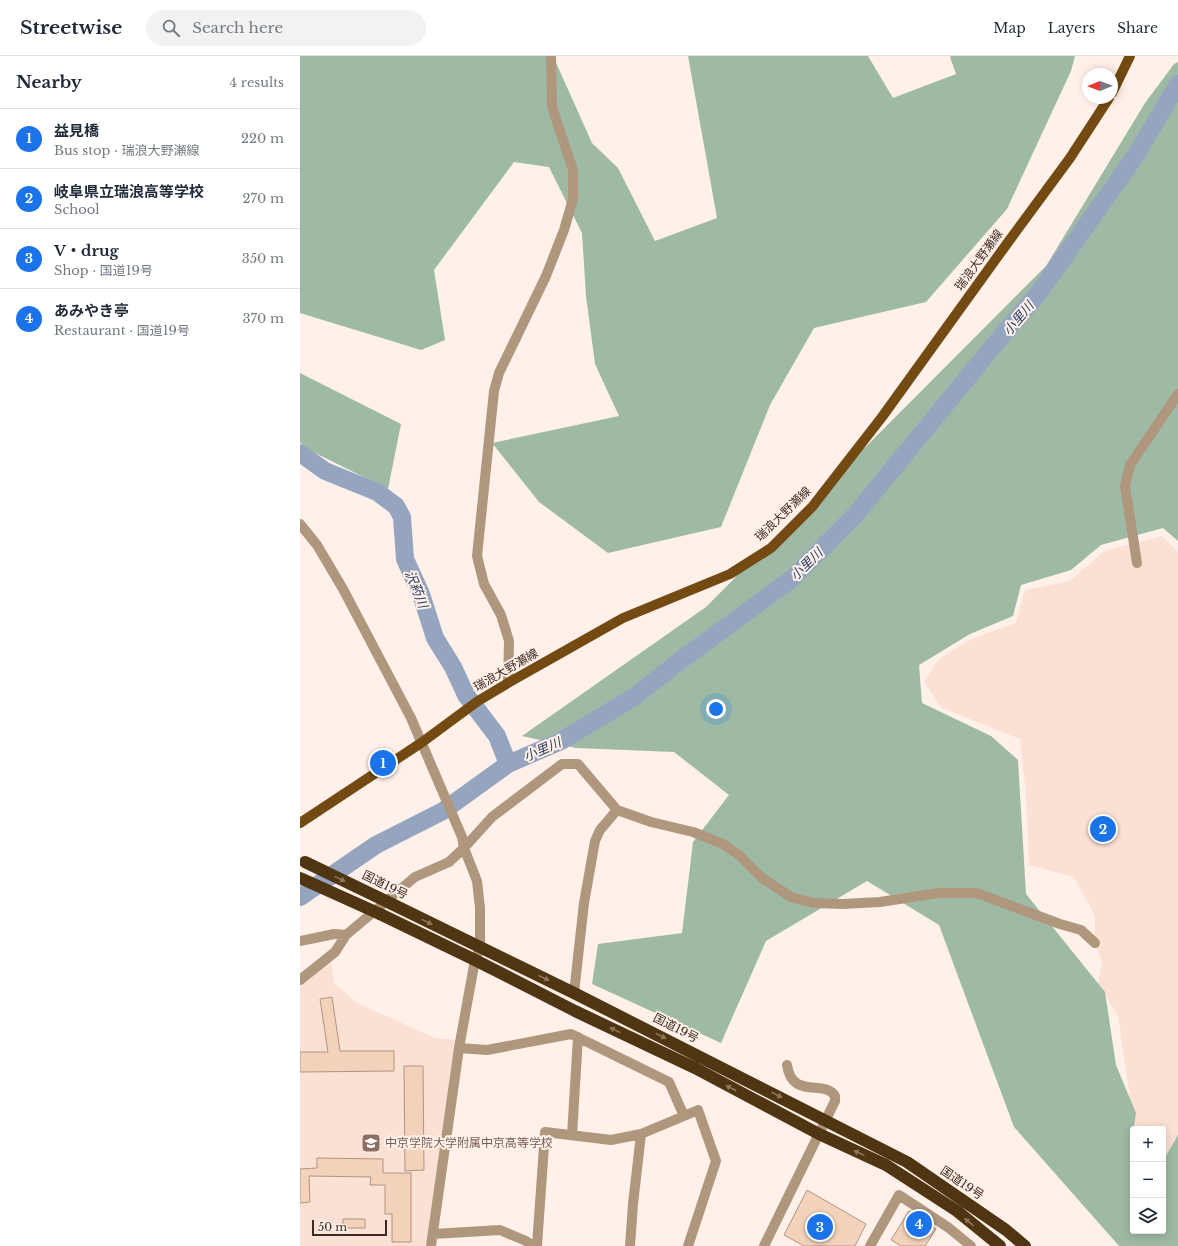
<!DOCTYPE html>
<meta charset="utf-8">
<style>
body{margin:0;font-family:"Libre Baskerville","Noto Sans JP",serif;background:#f2f2f3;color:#1f2937}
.controls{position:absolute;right:12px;bottom:12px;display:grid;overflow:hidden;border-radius:4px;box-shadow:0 2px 10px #0003}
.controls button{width:36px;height:36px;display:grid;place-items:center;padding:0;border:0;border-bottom:1px solid #e0e1e3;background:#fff;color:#1f2937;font:20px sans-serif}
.compass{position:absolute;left:782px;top:12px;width:36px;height:36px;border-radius:50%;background:#fff;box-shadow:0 2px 10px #0003;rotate:269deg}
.scale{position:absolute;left:12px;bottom:10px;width:75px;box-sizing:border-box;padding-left:4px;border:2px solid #3b2d26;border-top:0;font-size:11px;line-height:14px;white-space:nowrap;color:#3b2d26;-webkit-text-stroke:3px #fff0e9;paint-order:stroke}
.you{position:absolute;left:416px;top:653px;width:14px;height:14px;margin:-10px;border:3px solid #fff;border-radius:50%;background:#1a73e8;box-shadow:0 0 0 6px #1a73e833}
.badge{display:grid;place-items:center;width:26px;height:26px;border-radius:50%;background:#1a73e8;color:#fff;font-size:13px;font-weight:700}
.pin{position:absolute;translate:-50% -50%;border:2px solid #fff;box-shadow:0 1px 4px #0006}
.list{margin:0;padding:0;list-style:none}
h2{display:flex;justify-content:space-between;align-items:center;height:52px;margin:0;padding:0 16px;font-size:17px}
h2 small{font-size:13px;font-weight:400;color:#747a83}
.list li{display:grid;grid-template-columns:26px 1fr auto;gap:12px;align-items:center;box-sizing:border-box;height:60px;padding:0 16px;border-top:1px solid #e0e1e3}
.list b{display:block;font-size:15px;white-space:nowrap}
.list p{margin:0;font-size:13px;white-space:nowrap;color:#747a83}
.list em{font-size:13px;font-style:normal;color:#747a83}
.icon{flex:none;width:22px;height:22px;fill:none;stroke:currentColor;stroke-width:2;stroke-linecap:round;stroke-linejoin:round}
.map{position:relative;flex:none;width:878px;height:1190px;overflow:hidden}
header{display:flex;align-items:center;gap:24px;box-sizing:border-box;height:56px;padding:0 20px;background:#fff;border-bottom:1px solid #e0e1e3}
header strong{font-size:19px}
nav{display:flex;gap:22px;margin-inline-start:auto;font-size:14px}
.search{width:280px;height:36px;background:#f2f2f3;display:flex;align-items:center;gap:10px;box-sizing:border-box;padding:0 14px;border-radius:22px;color:#747a83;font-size:15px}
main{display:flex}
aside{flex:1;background:#fff}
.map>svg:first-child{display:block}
</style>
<header>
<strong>Streetwise</strong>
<div class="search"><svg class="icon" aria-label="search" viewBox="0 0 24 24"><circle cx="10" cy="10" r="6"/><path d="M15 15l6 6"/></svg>Search here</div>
<nav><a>Map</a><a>Layers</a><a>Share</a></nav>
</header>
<main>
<aside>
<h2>Nearby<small>4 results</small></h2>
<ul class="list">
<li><span class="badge">1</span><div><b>益見橋</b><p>Bus stop · 瑞浪大野瀬線</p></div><em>220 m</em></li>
<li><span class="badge">2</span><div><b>岐阜県立瑞浪高等学校</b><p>School</p></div><em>270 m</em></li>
<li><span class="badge">3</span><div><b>V・drug</b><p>Shop · 国道19号</p></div><em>350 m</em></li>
<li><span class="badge">4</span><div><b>あみやき亭</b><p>Restaurant · 国道19号</p></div><em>370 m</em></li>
</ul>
</aside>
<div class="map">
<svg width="878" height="1190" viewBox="0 0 878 1190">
<rect width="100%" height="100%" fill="#fff0e9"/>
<path fill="#fbe0d4" d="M862,480L878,496V1079L863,1106V1073H833L834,1069L818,960L798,927L802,906L795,887V860L774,821L729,809L726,737L720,683L642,652L624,626L638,604L669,584L716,567L725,534L770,525L804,495Z
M31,904L34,927L59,948L135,982L155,984L128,1190H0V929Z"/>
<path fill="#9ebaa5" d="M0,0H253L292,87L318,112L355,185L417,162L388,0H568L593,42L656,18L650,1L651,0H775L771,15L707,153L626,246L514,272L470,349L421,471L308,497L239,446L192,387L319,360L295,308L286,240L282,177L249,111L214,106L134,214L145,284L121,294L0,257Z
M878,6V485L863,472L801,489L771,514L721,529L713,560L670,578L619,609L622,647L691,680L718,704L726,838L805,936L816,1009L836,1057L831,1089L833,1090V1175H863V1105L878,1079V1190H819L714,1071L639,869L567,825L466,885L421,987L292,928L298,888L382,877L393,786L429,739L374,696L276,692L222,680L406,551L746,210L845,47L874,8Z
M0,317L101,368L88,433L5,392L0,386Z"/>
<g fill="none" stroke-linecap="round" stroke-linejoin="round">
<path stroke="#95a5c0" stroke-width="18" d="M0,397L25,415L77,436L96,450L102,461L105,503L121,538L135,582L153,611L166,639L197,680L208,708
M0,841L76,789L143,755L208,708L261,685L334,641L381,604L493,522L556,458L704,277L738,238L836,99L878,28"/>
</g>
<path fill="#f2d2bb" stroke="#b2947f" d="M32,941L40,995H94V1015L0,1016V996H28L20,943Z
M104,1010H123L124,1114L105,1115Z
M17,1102L83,1103V1117H111V1186H92V1158H85V1129H70L71,1121L9,1120L10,1146L0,1147V1113L17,1112Z
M507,1134L566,1168L555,1190H504L484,1179Z
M609,1155L636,1173L625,1190H601L591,1184Z
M43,1163H65V1172H43Z"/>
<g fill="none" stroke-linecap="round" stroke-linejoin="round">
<path stroke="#af977d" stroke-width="10" d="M0,468L17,489L43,533L111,662L162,781L164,792L177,825L180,852V892L175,904L159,992L131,1190
M837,507L825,430L830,409L878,338
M208,627L209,585L201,559L184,528L177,500L194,335L199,317L246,220L264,174L273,143V114L252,51L251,0
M0,885L34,878L46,879
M0,924L35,896L46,879L115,821L149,806L164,792L192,761L262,708H278L317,754L351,766L393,776L423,788L439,799L462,822L491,841L514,847L543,848L580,846L638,837H677L760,868L781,874L795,887
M274,937L284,847L295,785L300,774L317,754
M159,992L187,994L271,978L369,1026L384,1060L398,1054L416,1105L388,1190
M272,1079L278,981
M133,1178L200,1174L226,1185L233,1190
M237,1190L245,1076L311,1084L341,1078L384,1060
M330,1190L333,1148L341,1078
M464,1190L535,1045V1040C525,1023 492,1044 487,1009
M570,1190L599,1139L649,1172L671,1190"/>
<path stroke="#734a12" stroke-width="10" d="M812,37L830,0
M0,767L121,687L178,645L208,627L323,562L430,518L471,492L512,451L582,361L706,189L770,102L809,42"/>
<path stroke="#503513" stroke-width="12" d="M92,848L274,937L607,1106L706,1174L725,1190
M80,858L175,904L275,955L395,1012L519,1078L586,1109L657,1155L700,1190"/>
<path stroke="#503513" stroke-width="12" d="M5,806L92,848
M0,822L80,858"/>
</g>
<defs><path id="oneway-solid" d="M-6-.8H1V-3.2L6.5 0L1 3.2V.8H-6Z"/></defs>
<g fill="#8d765e">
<use href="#oneway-solid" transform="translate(40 823) rotate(26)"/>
<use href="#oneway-solid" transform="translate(127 866) rotate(26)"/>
<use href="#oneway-solid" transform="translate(244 922) rotate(25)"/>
<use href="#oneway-solid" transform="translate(315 974) rotate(-154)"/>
<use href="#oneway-solid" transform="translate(361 980) rotate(27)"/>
<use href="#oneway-solid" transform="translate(431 1032) rotate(-152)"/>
<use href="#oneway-solid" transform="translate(477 1039) rotate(27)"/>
<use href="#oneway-solid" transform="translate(559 1097) rotate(-155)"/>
<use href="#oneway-solid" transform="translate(669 1166) rotate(-141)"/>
</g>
<defs>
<symbol id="school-square" viewBox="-11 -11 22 22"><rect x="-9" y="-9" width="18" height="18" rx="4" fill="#8d6e63" stroke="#fff0e9"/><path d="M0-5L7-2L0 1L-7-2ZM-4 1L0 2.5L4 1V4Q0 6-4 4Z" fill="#fff"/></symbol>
</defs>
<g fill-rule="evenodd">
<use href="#school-square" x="60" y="1076" width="22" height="22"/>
</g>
<g text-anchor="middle" stroke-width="4" stroke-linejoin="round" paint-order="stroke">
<g font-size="12" fill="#3b2d26" stroke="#fff0e9">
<text transform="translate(679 204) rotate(-54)" y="4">瑞浪大野瀬線</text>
<text transform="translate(483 458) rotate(-44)" y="4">瑞浪大野瀬線</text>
<text transform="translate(206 614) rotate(-30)" y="4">瑞浪大野瀬線</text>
<text transform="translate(85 829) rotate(26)" y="4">国道19号</text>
<text transform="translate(376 972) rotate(27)" y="4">国道19号</text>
<text transform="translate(662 1127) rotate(34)" y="4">国道19号</text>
</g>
<g font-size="12" fill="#785e54" stroke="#fff0e9" text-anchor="start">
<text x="85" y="1091">中京学院大学附属中京高等学校</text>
</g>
<g font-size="13" font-style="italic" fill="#253b61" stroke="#fff0e9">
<text transform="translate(718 262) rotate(-50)" y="5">小里川</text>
<text transform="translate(506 508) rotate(-45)" y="5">小里川</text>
<text transform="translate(117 533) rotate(68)" y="5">沢葯川</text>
<text transform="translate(242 693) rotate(-24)" y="5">小里川</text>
</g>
</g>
</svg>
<div class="controls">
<button>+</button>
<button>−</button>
<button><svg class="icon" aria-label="layers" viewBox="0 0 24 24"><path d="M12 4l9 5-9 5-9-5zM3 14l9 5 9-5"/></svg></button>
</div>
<svg class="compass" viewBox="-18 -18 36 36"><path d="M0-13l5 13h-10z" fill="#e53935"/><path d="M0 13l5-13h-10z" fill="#747a83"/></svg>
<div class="scale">50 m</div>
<div class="you"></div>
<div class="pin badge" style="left:83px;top:707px">1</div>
<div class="pin badge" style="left:803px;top:773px">2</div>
<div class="pin badge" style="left:520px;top:1171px">3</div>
<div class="pin badge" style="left:619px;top:1168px">4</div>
</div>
</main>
